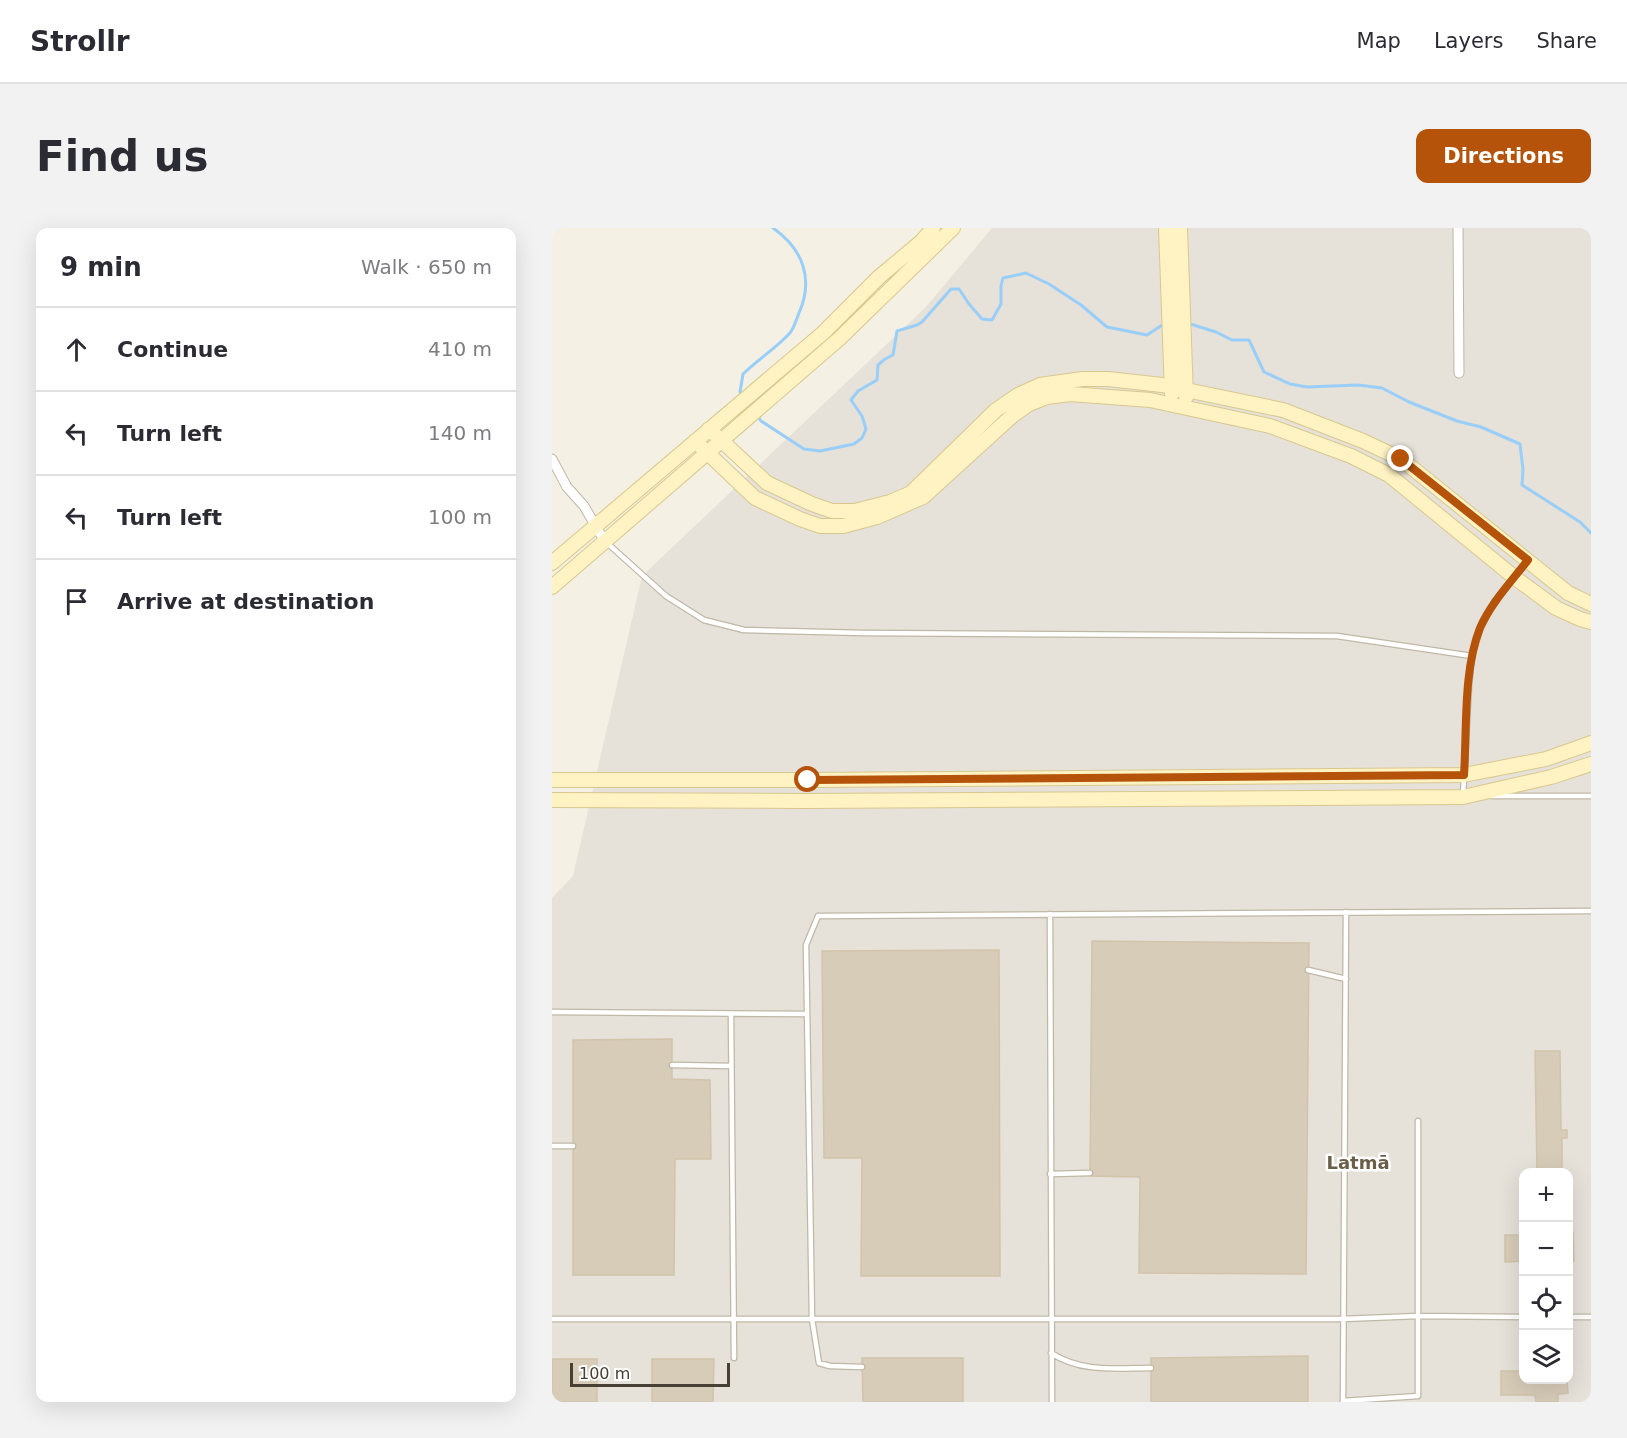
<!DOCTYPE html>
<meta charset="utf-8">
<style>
body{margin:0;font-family:"DejaVu Sans",sans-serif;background:#f2f2f3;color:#2b2b33}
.controls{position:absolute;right:18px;bottom:18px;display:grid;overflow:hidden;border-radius:12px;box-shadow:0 6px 24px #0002}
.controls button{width:54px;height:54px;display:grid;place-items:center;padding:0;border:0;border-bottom:2px solid #e1e1e2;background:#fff;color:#2b2b33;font:30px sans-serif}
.scale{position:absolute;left:18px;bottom:15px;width:160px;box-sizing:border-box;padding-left:6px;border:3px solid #474033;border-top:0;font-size:16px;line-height:21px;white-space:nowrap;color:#474033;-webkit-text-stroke:4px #fff;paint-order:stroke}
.stop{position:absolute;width:18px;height:18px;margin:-14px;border:4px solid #b45309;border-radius:50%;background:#fff}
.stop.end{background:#b45309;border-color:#fff;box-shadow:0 2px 6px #0008}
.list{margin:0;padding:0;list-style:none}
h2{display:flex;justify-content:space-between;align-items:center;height:78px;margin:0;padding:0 24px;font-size:26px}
h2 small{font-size:20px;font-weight:400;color:#7c7c81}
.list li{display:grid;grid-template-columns:39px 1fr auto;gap:18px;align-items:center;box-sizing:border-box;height:84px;padding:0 24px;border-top:2px solid #e1e1e2}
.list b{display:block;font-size:22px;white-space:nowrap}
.list em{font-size:20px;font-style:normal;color:#7c7c81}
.icon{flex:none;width:33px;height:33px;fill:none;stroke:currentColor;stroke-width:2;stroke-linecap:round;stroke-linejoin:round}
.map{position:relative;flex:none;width:1039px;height:1174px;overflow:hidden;border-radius:12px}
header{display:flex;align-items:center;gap:36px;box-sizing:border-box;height:84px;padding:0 30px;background:#fff;border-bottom:2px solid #e1e1e2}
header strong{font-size:28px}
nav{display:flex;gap:33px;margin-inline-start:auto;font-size:21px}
.intro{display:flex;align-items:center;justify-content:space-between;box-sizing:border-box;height:144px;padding:0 36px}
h1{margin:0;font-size:42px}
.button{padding:15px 27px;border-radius:12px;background:#b45309;color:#fff;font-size:21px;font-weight:700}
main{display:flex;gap:36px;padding:0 36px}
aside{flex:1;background:#fff;border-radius:12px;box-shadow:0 6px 24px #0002}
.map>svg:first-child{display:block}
</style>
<header>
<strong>Strollr</strong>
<nav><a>Map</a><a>Layers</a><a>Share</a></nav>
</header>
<div class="intro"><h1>Find us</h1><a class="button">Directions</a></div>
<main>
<aside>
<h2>9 min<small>Walk · 650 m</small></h2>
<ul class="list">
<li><svg class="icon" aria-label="ahead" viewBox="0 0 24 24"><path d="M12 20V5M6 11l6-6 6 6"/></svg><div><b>Continue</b></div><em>410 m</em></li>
<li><svg class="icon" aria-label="left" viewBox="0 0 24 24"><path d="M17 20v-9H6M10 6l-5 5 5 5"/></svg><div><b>Turn left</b></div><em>140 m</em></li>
<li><svg class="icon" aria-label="left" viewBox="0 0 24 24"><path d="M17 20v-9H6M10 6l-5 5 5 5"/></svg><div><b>Turn left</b></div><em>100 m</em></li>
<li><svg class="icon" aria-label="arrive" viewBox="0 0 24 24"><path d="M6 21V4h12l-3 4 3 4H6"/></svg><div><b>Arrive at destination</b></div></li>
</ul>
</aside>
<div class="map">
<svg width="1039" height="1174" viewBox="0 0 1039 1174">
<rect width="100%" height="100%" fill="#f4f0e4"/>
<path fill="#e6e1d9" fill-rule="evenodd" d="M440,0H1039V1174H0V670L21,648L90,348L374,79ZM972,944H1017V1152H972Z"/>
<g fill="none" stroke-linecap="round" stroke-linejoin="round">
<path stroke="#99cef8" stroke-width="3" d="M635,95L664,104L680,112H697L712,144L738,156L755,159L806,157L830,160L857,174L905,193L929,199L968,216L971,242L970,257L1028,294L1039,305
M191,167L188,164L191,146C205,132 223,121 237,106C242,101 244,92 247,85C262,51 251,21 221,0
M205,187L209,193L252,221L268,223L302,216L310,210L314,201L310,188L299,172L306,163L325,152L326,137L333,131L341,127L345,103L365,97L370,94L399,61H407L417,76L430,91L440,92L449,76V58L451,50L474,45L497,56L529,77L555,99L595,107L612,96"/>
</g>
<path fill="#d7ccb8" stroke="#d2c4ab" stroke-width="1.5" d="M540,713L757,715L754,1046L587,1045L588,949L538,948Z
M447,722L448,1048H309L310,930H272L270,723Z
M120,811V851L158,852L159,931H123L122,1047H21V812Z
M983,823H1008L1009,902H1015V910H1010V944H985Z
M1017,1004H1021L1022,1033H1017Z
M953,1007H972V1033L953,1034Z
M756,1128V1174H599V1130Z
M310,1130H411V1174H311Z
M0,1131H45V1174H0Z
M100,1131H162L161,1174H100Z
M949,1143H972V1152H1015L1016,1165L1006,1166V1174H984L983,1167H949Z"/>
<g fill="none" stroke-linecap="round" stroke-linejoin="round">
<defs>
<path id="lane" d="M54,314L114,368L152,392L192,402L312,405L785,408L920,428
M911,568L917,457L920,428L928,401L942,374L974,335
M940,568H1039
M498,686L500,1174
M756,742L794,751
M0,784L255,786
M179,786L182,1130
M120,837L179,838
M0,918H21
M498,946L538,945
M1017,1089H1039
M0,1091H790L866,1088L972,1089
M499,1125C530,1145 564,1140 599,1140
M310,1139L278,1138L267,1135L260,1091L254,717L266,688L1039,683
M791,1173L866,1168V893
M791,1174L794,684"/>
<path id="street" d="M906,0L907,145
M0,231L15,259L32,278L53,314"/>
<path id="secondary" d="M614,0L620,166
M628,0L634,169
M157,201L215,255L260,276L280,283H303L338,274L359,265L444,182L466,167L488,157L530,151H556L610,157L731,182L811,213L849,231L1016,365L1039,376
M143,213L203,270L248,291L268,298H291L325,289L371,269L460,188L477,176L495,169L518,166L598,172L718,198L799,228L837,247L962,349L1004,380L1028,391L1039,394
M0,335L271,105L327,49L370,13L381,0
M0,359L287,111L401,0
M0,552H256L912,547L994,531L1039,515
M0,572L252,573L911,569L999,549L1039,536"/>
</defs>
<use href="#lane" stroke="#c0b8a6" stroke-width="7"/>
<use href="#street" stroke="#c0b8a6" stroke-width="11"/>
<use href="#secondary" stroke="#d9c88e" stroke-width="16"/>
<use href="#lane" stroke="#fff" stroke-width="4.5"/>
<use href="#street" stroke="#fff" stroke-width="9"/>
<use href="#secondary" stroke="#fff2c3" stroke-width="14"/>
</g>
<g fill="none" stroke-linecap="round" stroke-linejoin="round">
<path stroke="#b45309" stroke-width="8" d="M256,552L912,547C915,502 911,443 928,400C939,375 959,354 976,332L849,231"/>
</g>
<g text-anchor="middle" stroke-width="5" stroke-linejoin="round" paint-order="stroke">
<g font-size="18" font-weight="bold" fill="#6b5e49" stroke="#fff">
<text x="806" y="941">Latmā</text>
</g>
</g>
</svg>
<div class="controls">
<button>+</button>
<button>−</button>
<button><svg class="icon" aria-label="locate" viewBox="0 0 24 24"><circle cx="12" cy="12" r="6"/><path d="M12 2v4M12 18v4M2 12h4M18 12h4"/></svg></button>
<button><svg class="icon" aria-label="layers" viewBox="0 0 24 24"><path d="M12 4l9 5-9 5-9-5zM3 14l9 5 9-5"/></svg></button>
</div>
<div class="scale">100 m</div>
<div class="stop" style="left:256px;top:552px"></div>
<div class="stop end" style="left:849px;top:231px"></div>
</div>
</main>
